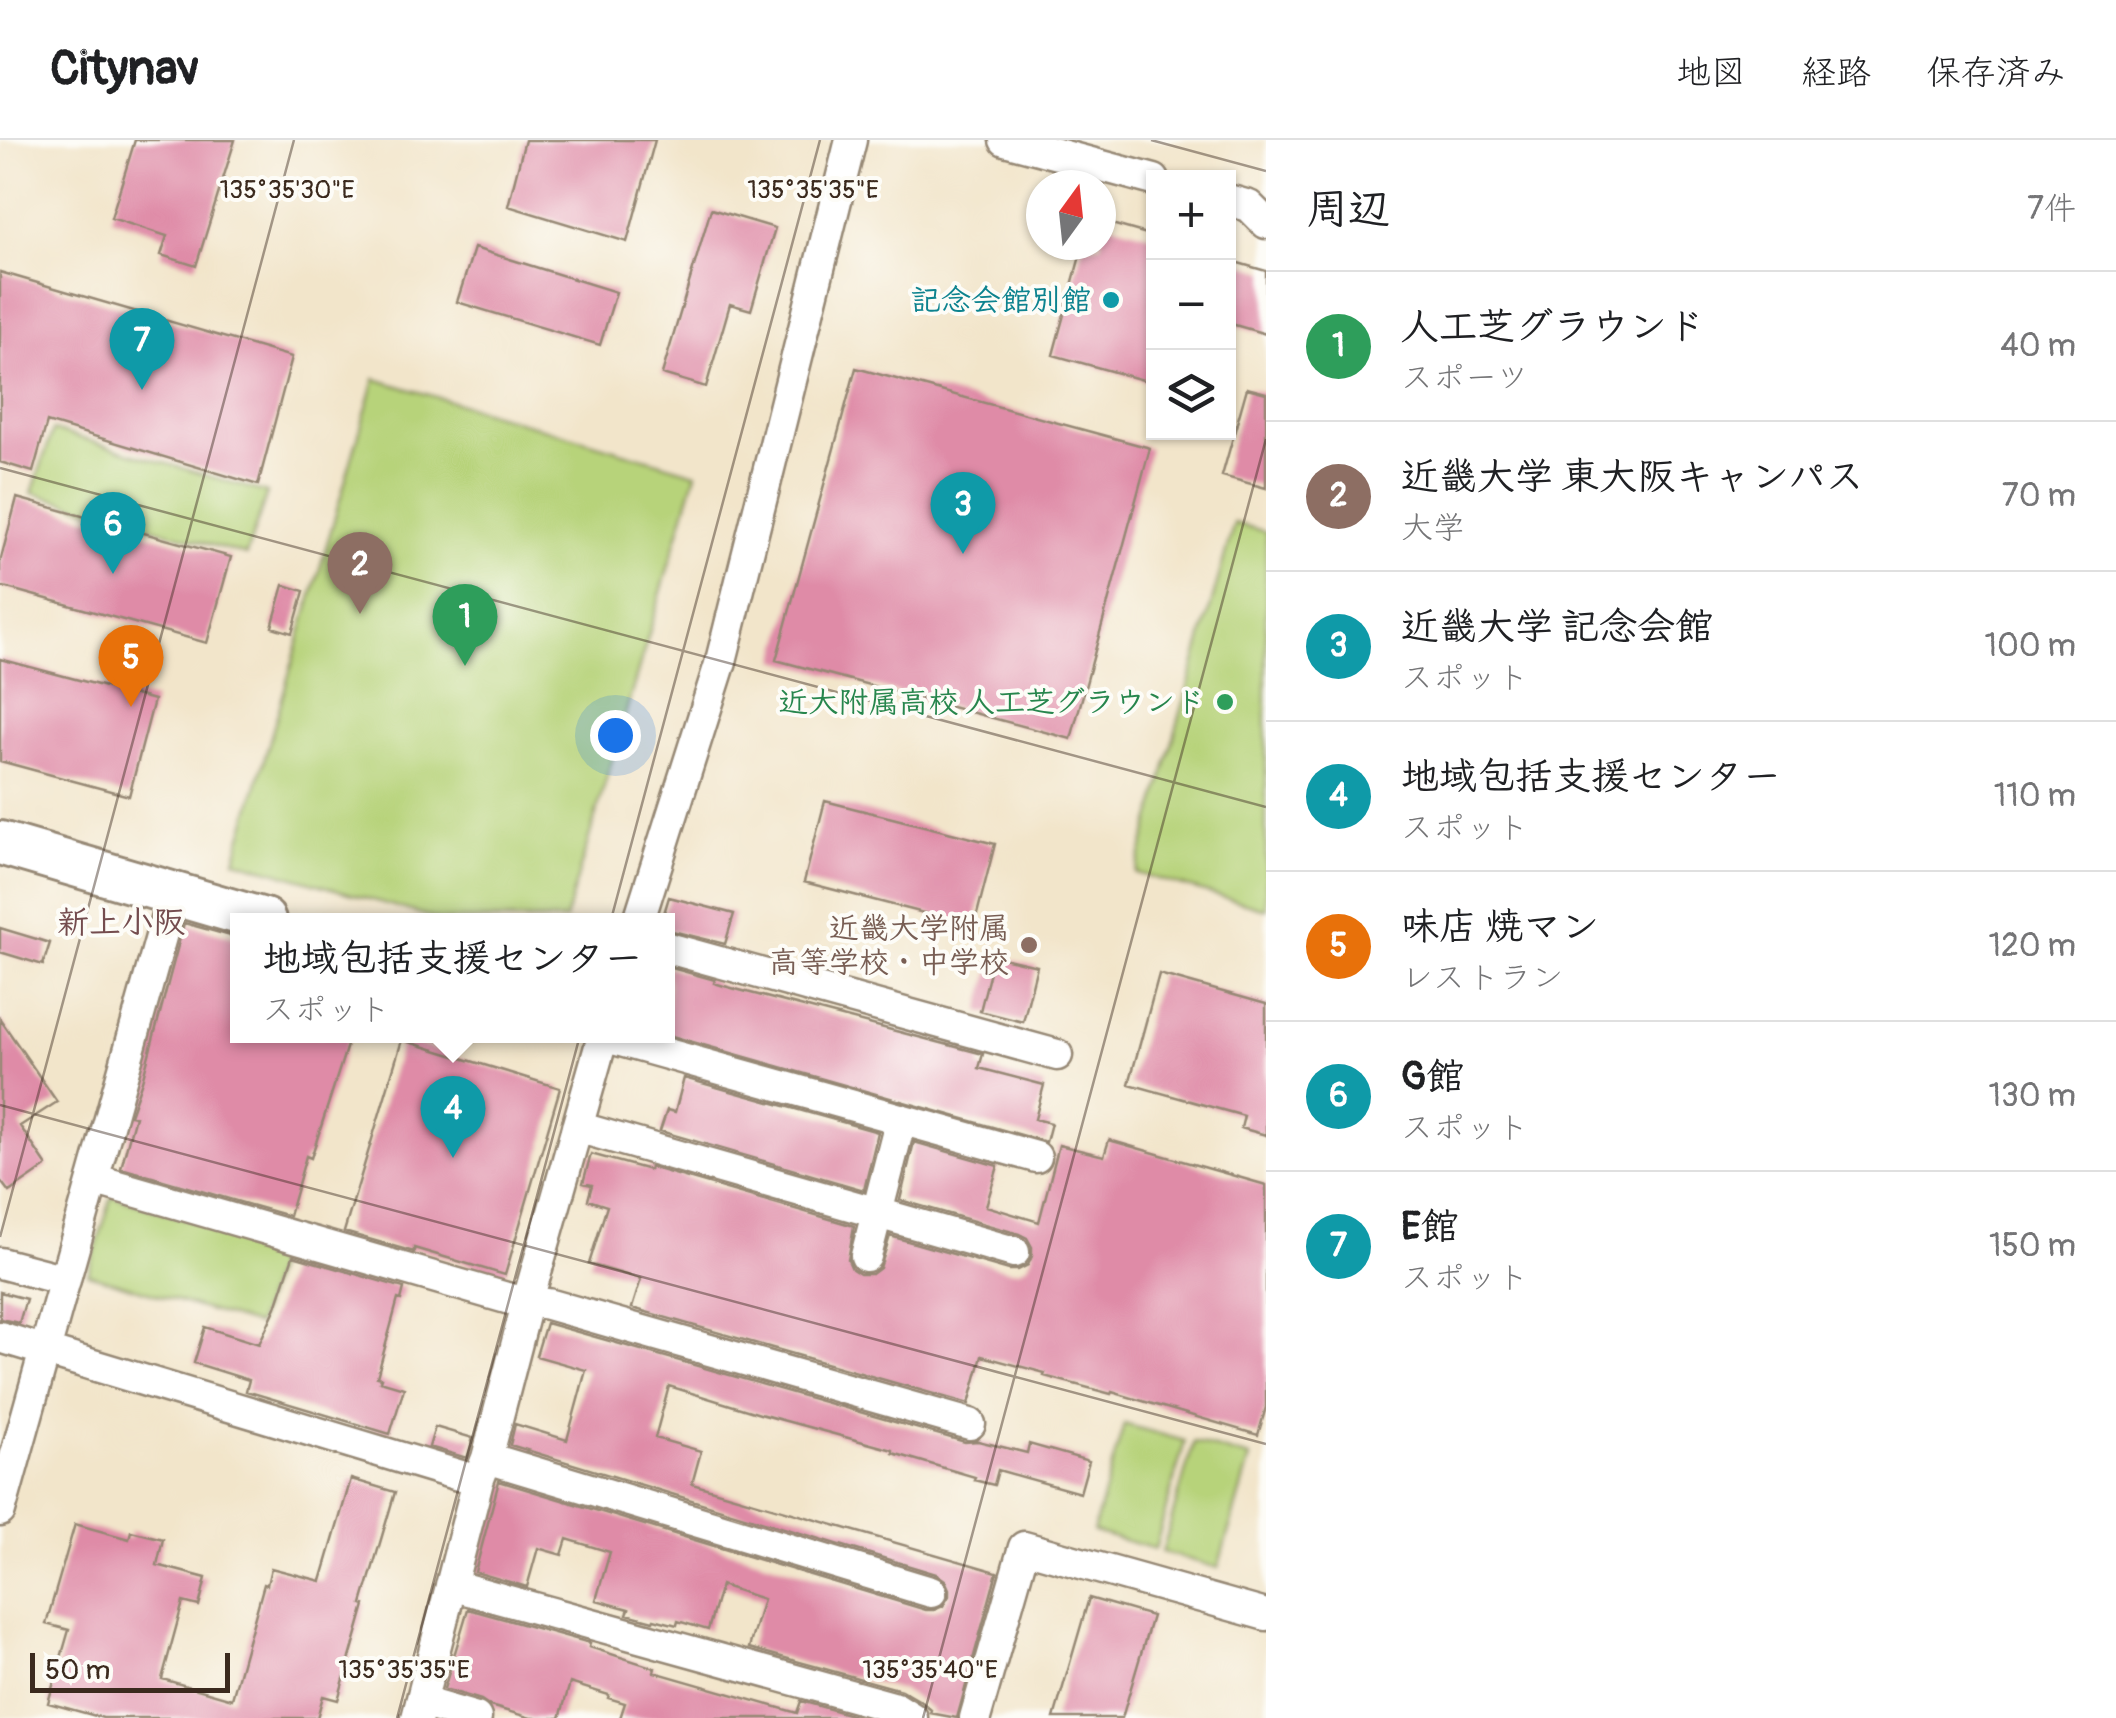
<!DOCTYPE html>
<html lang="ja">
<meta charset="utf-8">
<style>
body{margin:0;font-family:Pangolin,"Klee One",sans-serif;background:#f2f2f2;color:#202124}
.controls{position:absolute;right:30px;top:30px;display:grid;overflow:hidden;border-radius:0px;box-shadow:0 2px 8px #0004}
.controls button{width:90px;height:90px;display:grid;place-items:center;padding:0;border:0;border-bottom:2px solid #e0e0e0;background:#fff;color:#202124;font:50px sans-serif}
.compass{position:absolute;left:1026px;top:30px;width:90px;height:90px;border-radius:50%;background:#fff;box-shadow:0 2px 8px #0004;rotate:15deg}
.scale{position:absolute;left:30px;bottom:25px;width:200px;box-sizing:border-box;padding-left:10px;border:5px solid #3b2a1e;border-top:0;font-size:28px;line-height:35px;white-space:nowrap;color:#3b2a1e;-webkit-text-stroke:8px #fdfcf7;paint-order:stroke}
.you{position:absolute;left:615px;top:595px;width:35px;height:35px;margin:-25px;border:8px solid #fff;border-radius:50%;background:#1a73e8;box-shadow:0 0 0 15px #1a73e833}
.badge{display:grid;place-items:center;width:65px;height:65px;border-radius:50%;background:#b45309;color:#fff;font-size:32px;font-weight:700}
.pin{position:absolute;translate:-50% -82px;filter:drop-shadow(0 2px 5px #0008)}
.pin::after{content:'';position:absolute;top:52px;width:35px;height:30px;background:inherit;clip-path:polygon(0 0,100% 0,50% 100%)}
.popup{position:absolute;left:230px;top:773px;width:445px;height:130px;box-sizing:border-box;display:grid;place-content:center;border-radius:0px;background:#fff;filter:drop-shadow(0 2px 8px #0005);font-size:32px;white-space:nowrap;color:#757577}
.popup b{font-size:38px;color:#202124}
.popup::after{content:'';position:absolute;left:50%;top:100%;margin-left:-20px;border:20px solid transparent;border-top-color:#fff}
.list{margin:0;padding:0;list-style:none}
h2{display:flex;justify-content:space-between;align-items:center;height:130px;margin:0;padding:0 40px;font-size:42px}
h2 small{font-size:32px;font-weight:400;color:#757577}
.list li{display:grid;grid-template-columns:65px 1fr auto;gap:30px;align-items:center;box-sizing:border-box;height:150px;padding:0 40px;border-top:2px solid #e0e0e0}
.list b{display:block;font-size:38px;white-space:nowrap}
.list p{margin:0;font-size:32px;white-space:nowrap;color:#757577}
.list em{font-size:32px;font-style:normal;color:#757577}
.icon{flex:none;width:55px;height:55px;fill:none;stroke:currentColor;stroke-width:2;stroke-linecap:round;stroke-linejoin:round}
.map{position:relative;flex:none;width:1266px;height:1578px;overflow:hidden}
header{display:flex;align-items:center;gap:60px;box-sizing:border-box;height:140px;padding:0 50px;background:#fff;border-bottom:2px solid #e0e0e0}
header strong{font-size:48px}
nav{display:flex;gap:55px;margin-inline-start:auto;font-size:35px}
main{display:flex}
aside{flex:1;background:#fff}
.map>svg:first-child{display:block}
</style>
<header>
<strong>Citynav</strong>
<nav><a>地図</a><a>経路</a><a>保存済み</a></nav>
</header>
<main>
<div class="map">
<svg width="1266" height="1578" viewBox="0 0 1266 1578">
<rect width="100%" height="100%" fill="#fdfcf7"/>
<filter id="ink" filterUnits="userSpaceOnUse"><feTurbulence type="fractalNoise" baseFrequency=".01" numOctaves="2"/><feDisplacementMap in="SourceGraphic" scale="20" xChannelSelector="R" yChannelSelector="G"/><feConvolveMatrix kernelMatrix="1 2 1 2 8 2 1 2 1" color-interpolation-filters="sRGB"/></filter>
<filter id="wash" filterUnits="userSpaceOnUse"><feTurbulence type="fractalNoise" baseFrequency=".0048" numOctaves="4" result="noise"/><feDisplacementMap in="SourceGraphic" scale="40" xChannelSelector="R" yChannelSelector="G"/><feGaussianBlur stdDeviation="2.25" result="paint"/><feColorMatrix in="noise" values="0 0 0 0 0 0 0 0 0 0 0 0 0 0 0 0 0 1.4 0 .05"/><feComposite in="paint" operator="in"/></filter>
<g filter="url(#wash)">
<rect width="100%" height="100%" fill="#f2e5ca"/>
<path fill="#b7d37a" stroke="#797e4c" stroke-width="2.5" d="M375,239L696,333L565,780H441L235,720Z
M53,290L267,353L246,415L32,353Z
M1234,383L1266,392V769L1136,733Z
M112,1056L281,1108L257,1185L88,1134Z
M1124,1284L1185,1301L1155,1409L1093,1392Z
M1194,1302L1250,1318L1218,1428L1162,1412Z"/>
<g id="blocks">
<path fill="#df8ba7" d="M135,0H235L196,126L161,115L167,96L111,78Z
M525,0H655L627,102L508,66Z
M711,69L775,88L751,170L730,164L706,247L662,234Z
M1101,81L1154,96V243L1053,215L1083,105H1101Z
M474,108L616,152L600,205L457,162Z
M1228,120L1266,131V194L1228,183Z
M0,132L292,217L258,345L47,282L33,332L0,322Z
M856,228L1150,308L1071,599L776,520Z
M1247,248L1266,253V348L1222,336Z
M17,358L231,417L207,503L0,446V422Z
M284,445L304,451L292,493L272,487Z
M0,519L154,560L129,656L0,621Z
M825,661L995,704L974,786L804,742Z
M669,757L734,774L725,804L668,790V780H662Z
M184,783L238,798V896H350L311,1018L306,1016L289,1076L121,1028L135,976L130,975L142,941Z
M0,788L50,803L43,825L0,812Z
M994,816L1037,826L1023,882L980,871Z
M668,827L715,840L714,843L724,846L983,914L979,928L1044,945L1035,979L1051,983L1046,1002L668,895Z
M1159,834L1266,864V995L1241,988L1244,976L1129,944Z
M0,879L57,962L20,986L47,1026L9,1052L0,1040Z
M402,900L560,948L505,1135L414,1108V1112L344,1092Z
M684,938L878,992L864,1050L660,991L667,970L675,972Z
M1109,1000L1266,1045V1267L1258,1295L1112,1252L1111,1254L1044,1236L1045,1233L982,1216L969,1264L632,1168L641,1139L589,1124L607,1066L588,1060L592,1045L583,1043L591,1014L649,1030L650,1027L854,1086L848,1120L852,1129L860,1134H872L880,1128L890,1096L1009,1130H1018L1028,1125L1032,1116V1107L1027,1098L1019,1094L900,1060L914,1002L998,1026L986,1066L1039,1082L1059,1005L1104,1016Z
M293,1116L404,1148L401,1160L398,1159L377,1237L381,1238L380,1241L404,1248L390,1294L246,1251L249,1240L194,1223L205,1187L259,1204L276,1167Z
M0,1152L26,1159L19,1183L0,1179Z
M546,1183L965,1302L978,1301L1027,1313L1029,1304L1089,1321L1080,1353L998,1330L994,1345L974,1340L975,1337L893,1313V1310L760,1274L669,1246L655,1298L701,1311L692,1344L997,1432L957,1578L930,1573L931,1570L922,1562L901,1550L749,1508L763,1459L721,1445L708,1490L678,1481L677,1485L654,1479L653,1481L627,1474L629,1469L596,1460L610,1412L567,1399L562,1415L538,1408L527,1447L475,1432L499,1341L926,1470H934L943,1466L949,1456V1449L945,1440L936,1434L510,1305L515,1284L567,1300L586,1230L536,1216Z
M435,1287L473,1298L467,1318L429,1307Z
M351,1339L395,1352L362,1464L365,1465L338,1560L323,1556L317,1578H103L48,1563L69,1490L46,1484L75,1384L129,1399L131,1391L163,1399L157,1425L206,1438L199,1466L183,1462L162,1539L232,1559L264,1444L267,1445L271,1428L321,1441Z
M1089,1458L1152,1476L1122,1578H1054Z
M468,1469L590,1503L589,1507L655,1528L654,1532L797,1573L801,1561L855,1576L854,1578H620L625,1563L608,1558L609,1555L570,1543L560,1578H531L490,1566L481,1560L444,1549Z"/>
</g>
</g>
<g filter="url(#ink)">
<use href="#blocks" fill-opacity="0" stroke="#968874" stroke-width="2.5"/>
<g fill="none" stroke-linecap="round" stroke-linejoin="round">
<defs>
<path id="street" d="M1005,0L1154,40
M1228,60L1249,66L1266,83
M639,780L721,521L851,0
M668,808L1057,915
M603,896L1036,1017
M577,987L1014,1112
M93,1039L510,1159L548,1164L970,1284
M866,1116L901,979
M0,1123L65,1140
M0,1197L478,1341
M487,1318L931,1452
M0,1371L173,754
M451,1445L896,1568L912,1578
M421,1562L476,1578
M417,1578L478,1341L487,1318L528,1160L603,896
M975,1578L1024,1407L1266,1475"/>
<path id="secondary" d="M0,703L264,780"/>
</defs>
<use href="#street" stroke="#968874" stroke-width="35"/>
<use href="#secondary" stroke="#968874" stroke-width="48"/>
<use href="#street" stroke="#fff" stroke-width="30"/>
<use href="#secondary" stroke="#fff" stroke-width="42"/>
</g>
</g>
<path fill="none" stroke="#3b2a1e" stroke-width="2.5" stroke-opacity="0.45" d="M1151,0L1266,31M0,328L1266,667M0,965L1266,1304M0,1097L294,0M397,1578L820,0M923,1578L1266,299"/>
<circle fill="#0f9aa8" stroke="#fdfcf7" stroke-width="4" cx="1111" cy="160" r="10"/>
<circle fill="#2e9e5b" stroke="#fdfcf7" stroke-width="4" cx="1225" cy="562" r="10"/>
<circle fill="#8d6e63" stroke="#fdfcf7" stroke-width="4" cx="1029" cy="805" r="10"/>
<g text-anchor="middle" stroke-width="8" stroke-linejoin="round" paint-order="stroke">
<g font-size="30" font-weight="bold" fill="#0d838f" stroke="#fdfcf7" text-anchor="end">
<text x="1091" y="170">記念会館別館</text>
</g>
<g font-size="30" font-weight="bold" fill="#27864d" stroke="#fdfcf7" text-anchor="end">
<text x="1205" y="572">近大附属高校 人工芝グラウンド</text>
</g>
<g font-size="30" font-weight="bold" fill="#785e54" stroke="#fdfcf7" text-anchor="end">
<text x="1009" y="798">近畿大学附属<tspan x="1009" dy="34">高等学校・中学校</tspan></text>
</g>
<g font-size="32" font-weight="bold" fill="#744c4e" stroke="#fdfcf7">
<text x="121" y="793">新上小阪</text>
</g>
</g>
<g font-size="25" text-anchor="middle" fill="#3b2a1e" stroke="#fdfcf7" stroke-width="8" stroke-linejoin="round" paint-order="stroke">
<text x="287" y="58">135°35'30"E</text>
<text x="813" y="58">135°35'35"E</text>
<text x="404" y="1538">135°35'35"E</text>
<text x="930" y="1538">135°35'40"E</text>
</g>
</svg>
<div class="controls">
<button>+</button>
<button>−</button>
<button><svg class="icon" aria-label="layers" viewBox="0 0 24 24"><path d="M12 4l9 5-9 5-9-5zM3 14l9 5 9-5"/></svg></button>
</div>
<svg class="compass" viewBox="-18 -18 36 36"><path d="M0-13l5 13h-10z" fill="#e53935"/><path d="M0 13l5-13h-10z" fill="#757577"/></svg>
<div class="scale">50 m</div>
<div class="you"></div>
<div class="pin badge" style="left:465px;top:526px;background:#2e9e5b">1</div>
<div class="pin badge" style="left:360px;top:474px;background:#8d6e63">2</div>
<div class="pin badge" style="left:963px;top:414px;background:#0f9aa8">3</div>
<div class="pin badge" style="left:453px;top:1018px;background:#0f9aa8">4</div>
<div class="popup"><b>地域包括支援センター</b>スポット</div>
<div class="pin badge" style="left:131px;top:567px;background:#e8710a">5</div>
<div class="pin badge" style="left:113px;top:434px;background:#0f9aa8">6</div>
<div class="pin badge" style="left:142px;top:250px;background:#0f9aa8">7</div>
</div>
<aside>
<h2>周辺<small>7件</small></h2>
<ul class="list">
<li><span class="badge" style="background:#2e9e5b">1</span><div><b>人工芝グラウンド</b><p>スポーツ</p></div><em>40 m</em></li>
<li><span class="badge" style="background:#8d6e63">2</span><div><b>近畿大学 東大阪キャンパス</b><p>大学</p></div><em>70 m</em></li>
<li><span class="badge" style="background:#0f9aa8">3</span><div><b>近畿大学 記念会館</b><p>スポット</p></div><em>100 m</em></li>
<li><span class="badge" style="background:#0f9aa8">4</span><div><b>地域包括支援センター</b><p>スポット</p></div><em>110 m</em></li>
<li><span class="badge" style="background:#e8710a">5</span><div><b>味店 焼マン</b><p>レストラン</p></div><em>120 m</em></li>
<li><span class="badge" style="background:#0f9aa8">6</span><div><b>G館</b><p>スポット</p></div><em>130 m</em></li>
<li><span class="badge" style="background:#0f9aa8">7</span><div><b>E館</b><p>スポット</p></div><em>150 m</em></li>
</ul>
</aside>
</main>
